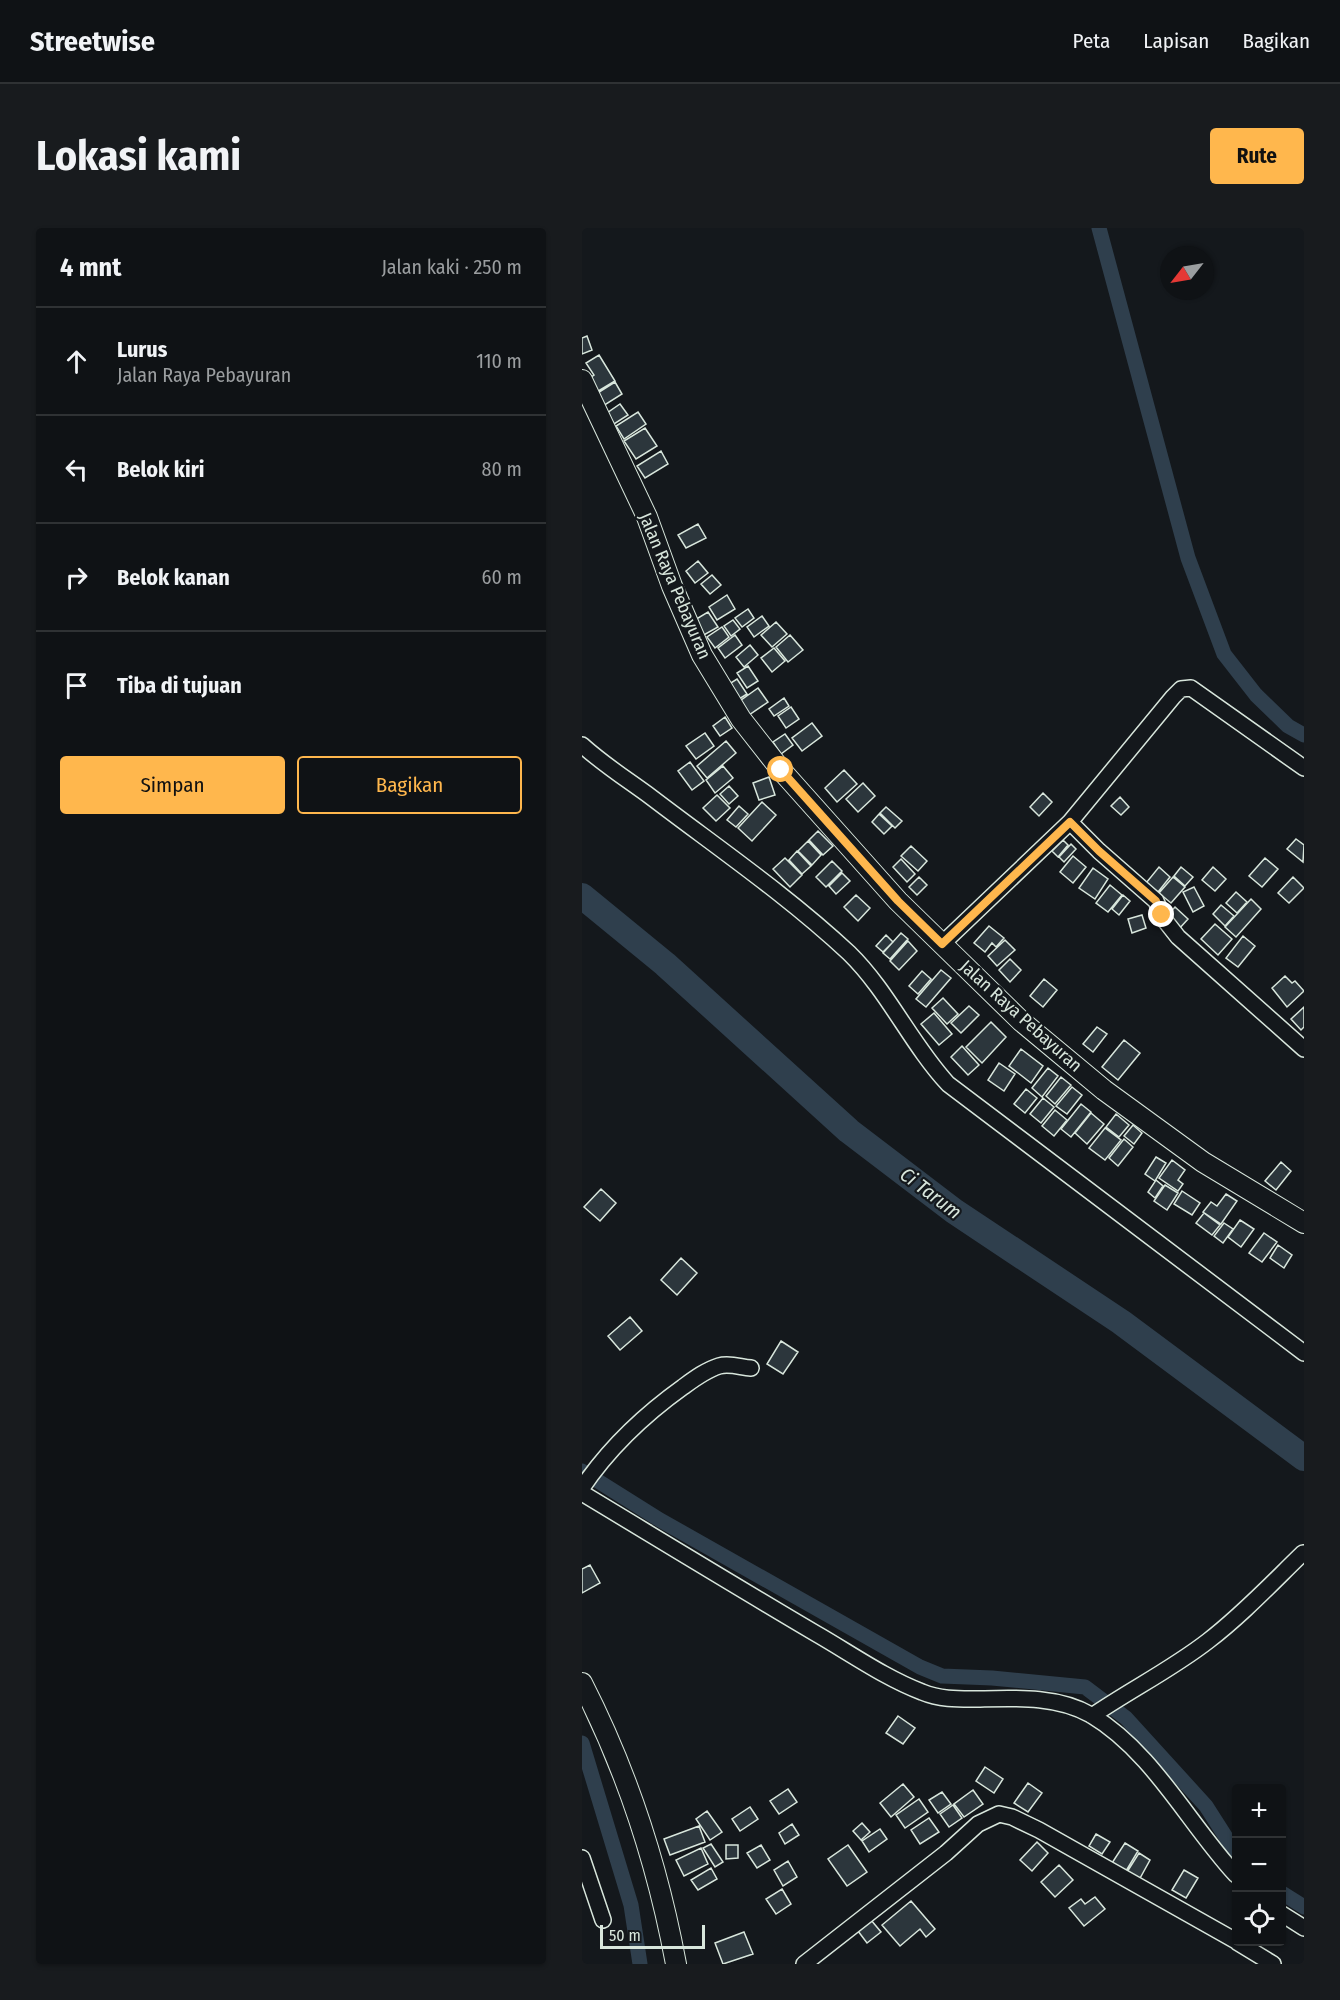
<!DOCTYPE html>
<html lang="id">
<meta charset="utf-8">
<style>
body{margin:0;font-family:"Fira Sans Condensed",sans-serif;background:#181b1e;color:#f1f3f6}
.controls{position:absolute;right:18px;bottom:18px;display:grid;overflow:hidden;border-radius:6px;box-shadow:0 2px 4px #0004}
.controls button{width:54px;height:54px;display:grid;place-items:center;padding:0;border:0;border-bottom:2px solid #2f3234;background:#0f1215;color:#f1f3f6;font:30px sans-serif}
.compass{position:absolute;left:578px;top:18px;width:54px;height:54px;border-radius:50%;background:#0f1215;box-shadow:0 2px 4px #0004;rotate:239deg}
.scale{position:absolute;left:18px;bottom:15px;width:105px;box-sizing:border-box;padding-left:6px;border:3px solid #d8e6dc;border-top:0;font-size:16px;line-height:21px;white-space:nowrap;color:#d8e6dc;-webkit-text-stroke:4px #14181c;paint-order:stroke}
.stop{position:absolute;width:18px;height:18px;margin:-14px;border:4px solid #ffb74d;border-radius:50%;background:#fff}
.stop.end{background:#ffb74d;border-color:#fff;box-shadow:0 2px 6px #0008}
.list{margin:0;padding:0;list-style:none}
h2{display:flex;justify-content:space-between;align-items:center;height:78px;margin:0;padding:0 24px;font-size:26px}
h2 small{font-size:20px;font-weight:400;color:#9b9ea0}
.list li{display:grid;grid-template-columns:39px 1fr auto;gap:18px;align-items:center;box-sizing:border-box;height:108px;padding:0 24px;border-top:2px solid #2f3234}
.list b{display:block;font-size:22px;white-space:nowrap}
.list p{margin:0;font-size:20px;white-space:nowrap;color:#9b9ea0}
.list em{font-size:20px;font-style:normal;color:#9b9ea0}
.actions{display:flex;gap:12px;padding:18px 24px}
.actions a{flex:1;padding:14px 0;border:2px solid #ffb74d;border-radius:6px;text-align:center;font-size:21px;color:#ffb74d}
.actions .main{background:#ffb74d;color:#111}
.icon{flex:none;width:33px;height:33px;fill:none;stroke:currentColor;stroke-width:2;stroke-linecap:round;stroke-linejoin:round}
.map{position:relative;flex:none;width:722px;height:1736px;overflow:hidden;border-radius:6px}
header{display:flex;align-items:center;gap:36px;box-sizing:border-box;height:84px;padding:0 30px;background:#0f1215;border-bottom:2px solid #2f3234}
header strong{font-size:28px}
nav{display:flex;gap:33px;margin-inline-start:auto;font-size:21px}
.intro{display:flex;align-items:center;justify-content:space-between;box-sizing:border-box;height:144px;padding:0 36px}
h1{margin:0;font-size:42px}
.button{padding:15px 27px;border-radius:6px;background:#ffb74d;color:#111;font-size:21px;font-weight:700}
main{display:flex;gap:36px;padding:0 36px}
aside{flex:1;background:#0f1215;border-radius:6px;box-shadow:0 2px 4px #0004}
.map>svg:first-child{display:block}
</style>
<header>
<strong>Streetwise</strong>
<nav><a>Peta</a><a>Lapisan</a><a>Bagikan</a></nav>
</header>
<div class="intro"><h1>Lokasi kami</h1><a class="button">Rute</a></div>
<main>
<aside>
<h2>4 mnt<small>Jalan kaki · 250 m</small></h2>
<ul class="list">
<li><svg class="icon" aria-label="ahead" viewBox="0 0 24 24"><path d="M12 20V5M6 11l6-6 6 6"/></svg><div><b>Lurus</b><p>Jalan Raya Pebayuran</p></div><em>110 m</em></li>
<li><svg class="icon" aria-label="left" viewBox="0 0 24 24"><path d="M17 20v-9H6M10 6l-5 5 5 5"/></svg><div><b>Belok kiri</b></div><em>80 m</em></li>
<li><svg class="icon" aria-label="right" viewBox="0 0 24 24"><path d="M7 20v-9h11M14 6l5 5-5 5"/></svg><div><b>Belok kanan</b></div><em>60 m</em></li>
<li><svg class="icon" aria-label="arrive" viewBox="0 0 24 24"><path d="M6 21V4h12l-3 4 3 4H6"/></svg><div><b>Tiba di tujuan</b></div></li>
</ul>
<div class="actions"><a class="main">Simpan</a><a>Bagikan</a></div>
</aside>
<div class="map">
<svg width="722" height="1736" viewBox="0 0 722 1736">
<rect width="100%" height="100%" fill="#14181c"/>
<g fill="none" stroke-linecap="round" stroke-linejoin="round">
<path stroke="#2f3f4d" stroke-width="15" d="M517,0L606,330L642,426L674,467L706,498L722,507
M0,1243L78,1292L338,1439L360,1448L410,1450L503,1459L544,1490L624,1578L654,1625
M0,1515L49,1677L58,1736
M700,1665L722,1679"/>
<path stroke="#2f3f4d" stroke-width="26" d="M0,668L83,736L267,903L372,983L539,1094L722,1230"/>
</g>
<path fill="#2c363c" stroke="#d8e6dc" stroke-width="1.5" d="M5,108L10,122L0,126V110Z
M17,127L33,153L13,165L5,152L12,147L4,135Z
M33,154L40,166L21,178L14,166Z
M38,176L46,187L32,196L25,185Z
M56,184L64,196L42,211L34,198Z
M63,200L75,218L54,231L42,213Z
M79,223L86,236L63,250L55,238Z
M116,296L124,310L104,320L96,307Z
M116,333L126,345L113,355L104,343Z
M130,347L139,357L128,366L119,356Z
M145,367L153,381L135,392L127,379Z
M166,381L172,390L160,399L153,390Z
M126,384L136,399L120,408L111,393Z
M180,388L187,398L172,409L165,399Z
M151,392L158,401L149,408L142,398Z
M194,394L205,406L190,419L179,407Z
M140,399L147,409L133,420L125,409Z
M153,407L160,417L143,430L136,420Z
M208,407L221,422L206,434L194,419Z
M168,417L176,427L162,439L154,429Z
M192,420L203,433L190,444L179,430Z
M166,438L176,453L165,460L155,445Z
M155,451L165,466L154,473L144,458Z
M176,460L186,474L164,489L155,475Z
M202,470L207,478L192,488L187,481Z
M209,479L217,491L204,500L196,488Z
M143,489L150,500L138,508L131,498Z
M230,495L240,508L220,523L210,510Z
M123,505L132,518L114,531L104,518Z
M203,506L211,517L199,526L191,514Z
M144,513L154,525L125,550L115,538Z
M108,534L122,553L110,562L96,543Z
M141,538L151,550L133,565L124,552Z
M262,542L275,556L255,574L243,560Z
M187,549L193,567L177,572L171,555Z
M281,555L293,568L276,584L264,571Z
M147,558L156,568L147,576L138,566Z
M461,565L470,574L457,588L448,579Z
M135,567L148,580L134,593L121,580Z
M538,569L547,579L539,587L529,578Z
M180,574L194,587L170,613L156,600Z
M157,578L166,586L154,599L145,592Z
M304,579L320,593L313,600L298,585Z
M297,586L310,598L302,606L290,594Z
M236,603L251,618L241,627L227,612Z
M714,611L722,617L721,634L705,621Z
M481,612L486,617L476,629L470,623Z
M226,613L239,627L230,637L216,623Z
M489,616L494,621L482,634L477,629Z
M329,618L345,633L336,643L319,628Z
M215,623L229,638L220,646L207,632Z
M491,628L504,639L491,655L478,644Z
M203,630L220,647L208,659L191,641Z
M683,630L696,641L680,659L667,648Z
M319,631L333,646L325,654L311,639Z
M250,633L260,643L244,659L234,649Z
M577,639L588,649L576,664L564,655Z
M599,639L611,649L603,658L592,648Z
M631,639L644,651L633,663L620,652Z
M511,640L526,651L513,671L497,660Z
M260,645L268,653L254,666L247,658Z
M337,649L345,657L335,667L327,659Z
M591,649L603,659L589,675L577,665Z
M711,649L722,660L707,675L696,665Z
M528,657L540,667L526,684L514,675Z
M612,659L622,678L611,684L601,664Z
M654,664L665,674L655,685L644,675Z
M274,667L288,680L276,693L262,679Z
M541,667L548,673L537,687L530,681Z
M669,671L679,681L654,709L643,699Z
M639,677L652,688L643,698L631,686Z
M593,679L606,691L596,702L583,690Z
M560,687L564,700L550,705L546,691Z
M633,696L650,711L636,727L619,711Z
M407,698L422,710L414,719L410,715L403,724L392,715Z
M319,705L326,711L308,731L301,725Z
M304,707L311,714L301,724L294,718Z
M661,708L673,718L656,739L644,730Z
M423,712L433,722L415,738L406,728Z
M326,713L335,723L317,742L308,733Z
M428,731L439,742L428,754L417,742Z
M359,742L369,750L344,779L334,771Z
M340,743L349,751L336,766L327,758Z
M703,748L710,755L713,753L722,763L705,779L690,760Z
M462,751L475,762L461,779L448,768Z
M361,770L376,786L365,796L350,780Z
M387,778L397,787L379,805L369,795Z
M722,779V799L719,802L709,791Z
M352,785L370,806L357,817L339,796Z
M409,794L424,809L400,835L384,819Z
M515,799L525,806L511,824L501,816Z
M542,812L558,825L536,852L520,839Z
M380,818L397,837L386,847L369,829Z
M439,821L461,838L449,855L427,838Z
M417,835L433,846L422,863L406,852Z
M466,840L476,848L460,869L450,860Z
M479,849L489,857L473,876L464,868Z
M490,859L500,867L485,886L474,878Z
M444,861L455,870L443,885L432,876Z
M461,870L472,879L459,895L448,886Z
M499,876L509,884L489,909L479,901Z
M473,882L485,892L472,908L460,898Z
M509,885L522,896L505,916L493,905Z
M534,886L547,897L537,909L524,899Z
M551,897L560,905L552,916L542,908Z
M523,900L539,912L523,932L507,920Z
M542,911L551,919L536,938L527,930Z
M574,929L584,935L573,953L563,946Z
M590,932L603,942L596,952L601,956L596,963L577,950Z
M699,934L709,943L694,962L683,953Z
M574,952L581,958L573,970L566,964Z
M583,957L596,965L585,982L572,973Z
M19,961L34,975L18,993L2,979Z
M600,963L618,975L610,987L592,976Z
M644,966L655,973L639,996L621,984L629,974L635,978Z
M622,985L638,997L630,1007L614,995Z
M658,992L672,1001L659,1019L646,1009Z
M642,995L651,1001L641,1015L632,1008Z
M682,1005L695,1014L680,1034L667,1025Z
M696,1017L710,1027L702,1040L688,1030Z
M99,1030L115,1045L95,1067L79,1052Z
M48,1089L60,1103L38,1122L26,1108Z
M199,1113L216,1124L201,1146L185,1136Z
M8,1337L18,1355L0,1365V1341Z
M316,1488L333,1500L321,1516L304,1505Z
M403,1539L421,1551L412,1565L394,1553Z
M446,1555L460,1565L446,1584L432,1575Z
M321,1556L332,1569L309,1589L298,1575Z
M206,1561L215,1574L197,1586L188,1573Z
M391,1562L401,1576L382,1589L372,1576Z
M360,1564L369,1576L356,1585L347,1572Z
M337,1571L346,1584L323,1600L314,1587Z
M371,1577L380,1590L367,1599L358,1586Z
M168,1579L176,1591L158,1603L150,1591Z
M125,1583L140,1604L128,1612L114,1591Z
M347,1590L357,1604L338,1616L329,1602Z
M280,1595L288,1604L279,1612L271,1603Z
M210,1596L217,1607L203,1616L197,1605Z
M117,1598L123,1614L88,1627L82,1611Z
M298,1601L305,1611L287,1624L280,1613Z
M514,1606L528,1614L520,1626L507,1618Z
M455,1614L466,1625L450,1643L438,1632Z
M543,1615L556,1623L544,1643L530,1635Z
M129,1616L141,1634L133,1639L121,1620Z
M144,1617H156V1630L144,1631Z
M179,1617L188,1632L175,1640L165,1625Z
M266,1617L285,1644L265,1658L246,1631Z
M119,1620L126,1636L102,1648L94,1632Z
M557,1625L568,1632L557,1652L545,1644Z
M206,1633L215,1649L201,1658L192,1642Z
M477,1637L491,1652L473,1669L459,1654Z
M129,1640L135,1651L116,1662L109,1652Z
M602,1642L616,1650L604,1670L590,1662Z
M200,1661L209,1676L194,1686L184,1671Z
M513,1669L523,1681L502,1698L487,1680L499,1671L503,1676Z
M329,1673L353,1701L344,1709L338,1701L318,1718L300,1697Z
M289,1692L299,1704L285,1715L276,1703Z
M162,1704L171,1726L141,1736L133,1715Z"/>
<g fill="none" stroke-linecap="round" stroke-linejoin="round">
<defs>
<path id="minor" d="M0,517C22,537 46,552 69,569C136,620 206,668 267,725C306,763 329,816 366,856L722,1125
M488,594L517,623L574,673L581,690L596,709L722,821
M360,716L488,594L591,469L599,461L609,460L722,540
M0,1260C27,1220 62,1187 101,1159C112,1151 124,1142 137,1138C147,1135 158,1139 169,1140
M0,1265C78,1312 155,1359 233,1405C268,1425 303,1450 340,1464C359,1472 379,1471 398,1471C435,1470 476,1468 509,1487C571,1524 606,1595 654,1647
M510,1488C548,1462 590,1441 626,1413C660,1387 690,1355 721,1325
M0,1630L21,1692
M700,1686L722,1700
M655,1714L691,1736
M222,1736L364,1625L396,1596L417,1586L430,1589L457,1602L654,1713"/>
<path id="major" d="M0,152L65,289L90,358L120,427L159,491L199,542L316,673L439,793L522,862L621,934L722,995
M0,1455C45,1543 76,1639 94,1736"/>
</defs>
<use href="#minor" stroke="#d8e6dc" stroke-width="18"/>
<use href="#major" stroke="#d8e6dc" stroke-width="22"/>
<use href="#minor" stroke="#14181c" stroke-width="15"/>
<use href="#major" stroke="#14181c" stroke-width="20"/>
</g>
<g fill="none" stroke-linecap="round" stroke-linejoin="round">
<path stroke="#ffb74d" stroke-width="8" d="M199,542L316,673L360,716L488,594L517,623L574,673L580,687"/>
</g>
<g text-anchor="middle" stroke-width="4.5" stroke-linejoin="round" paint-order="stroke">
<g font-size="18" fill="#d8e6dc" stroke="#14181c">
<text transform="translate(93 358) rotate(67)" y="6">Jalan Raya Pebayuran</text>
<text transform="translate(439 788) rotate(42)" y="6">Jalan Raya Pebayuran</text>
</g>
<g font-size="20" font-style="italic" fill="#d8e6dc" stroke="#14181c">
<text transform="translate(349 965) rotate(37)" y="7">Ci Tarum</text>
</g>
</g>
</svg>
<div class="controls">
<button>+</button>
<button>−</button>
<button><svg class="icon" aria-label="locate" viewBox="0 0 24 24"><circle cx="12" cy="12" r="6"/><path d="M12 2v4M12 18v4M2 12h4M18 12h4"/></svg></button>
</div>
<svg class="compass" viewBox="-18 -18 36 36"><path d="M0-13l5 13h-10z" fill="#e53935"/><path d="M0 13l5-13h-10z" fill="#9b9ea0"/></svg>
<div class="scale">50 m</div>
<div class="stop" style="left:199px;top:542px"></div>
<div class="stop end" style="left:580px;top:687px"></div>
</div>
</main>
